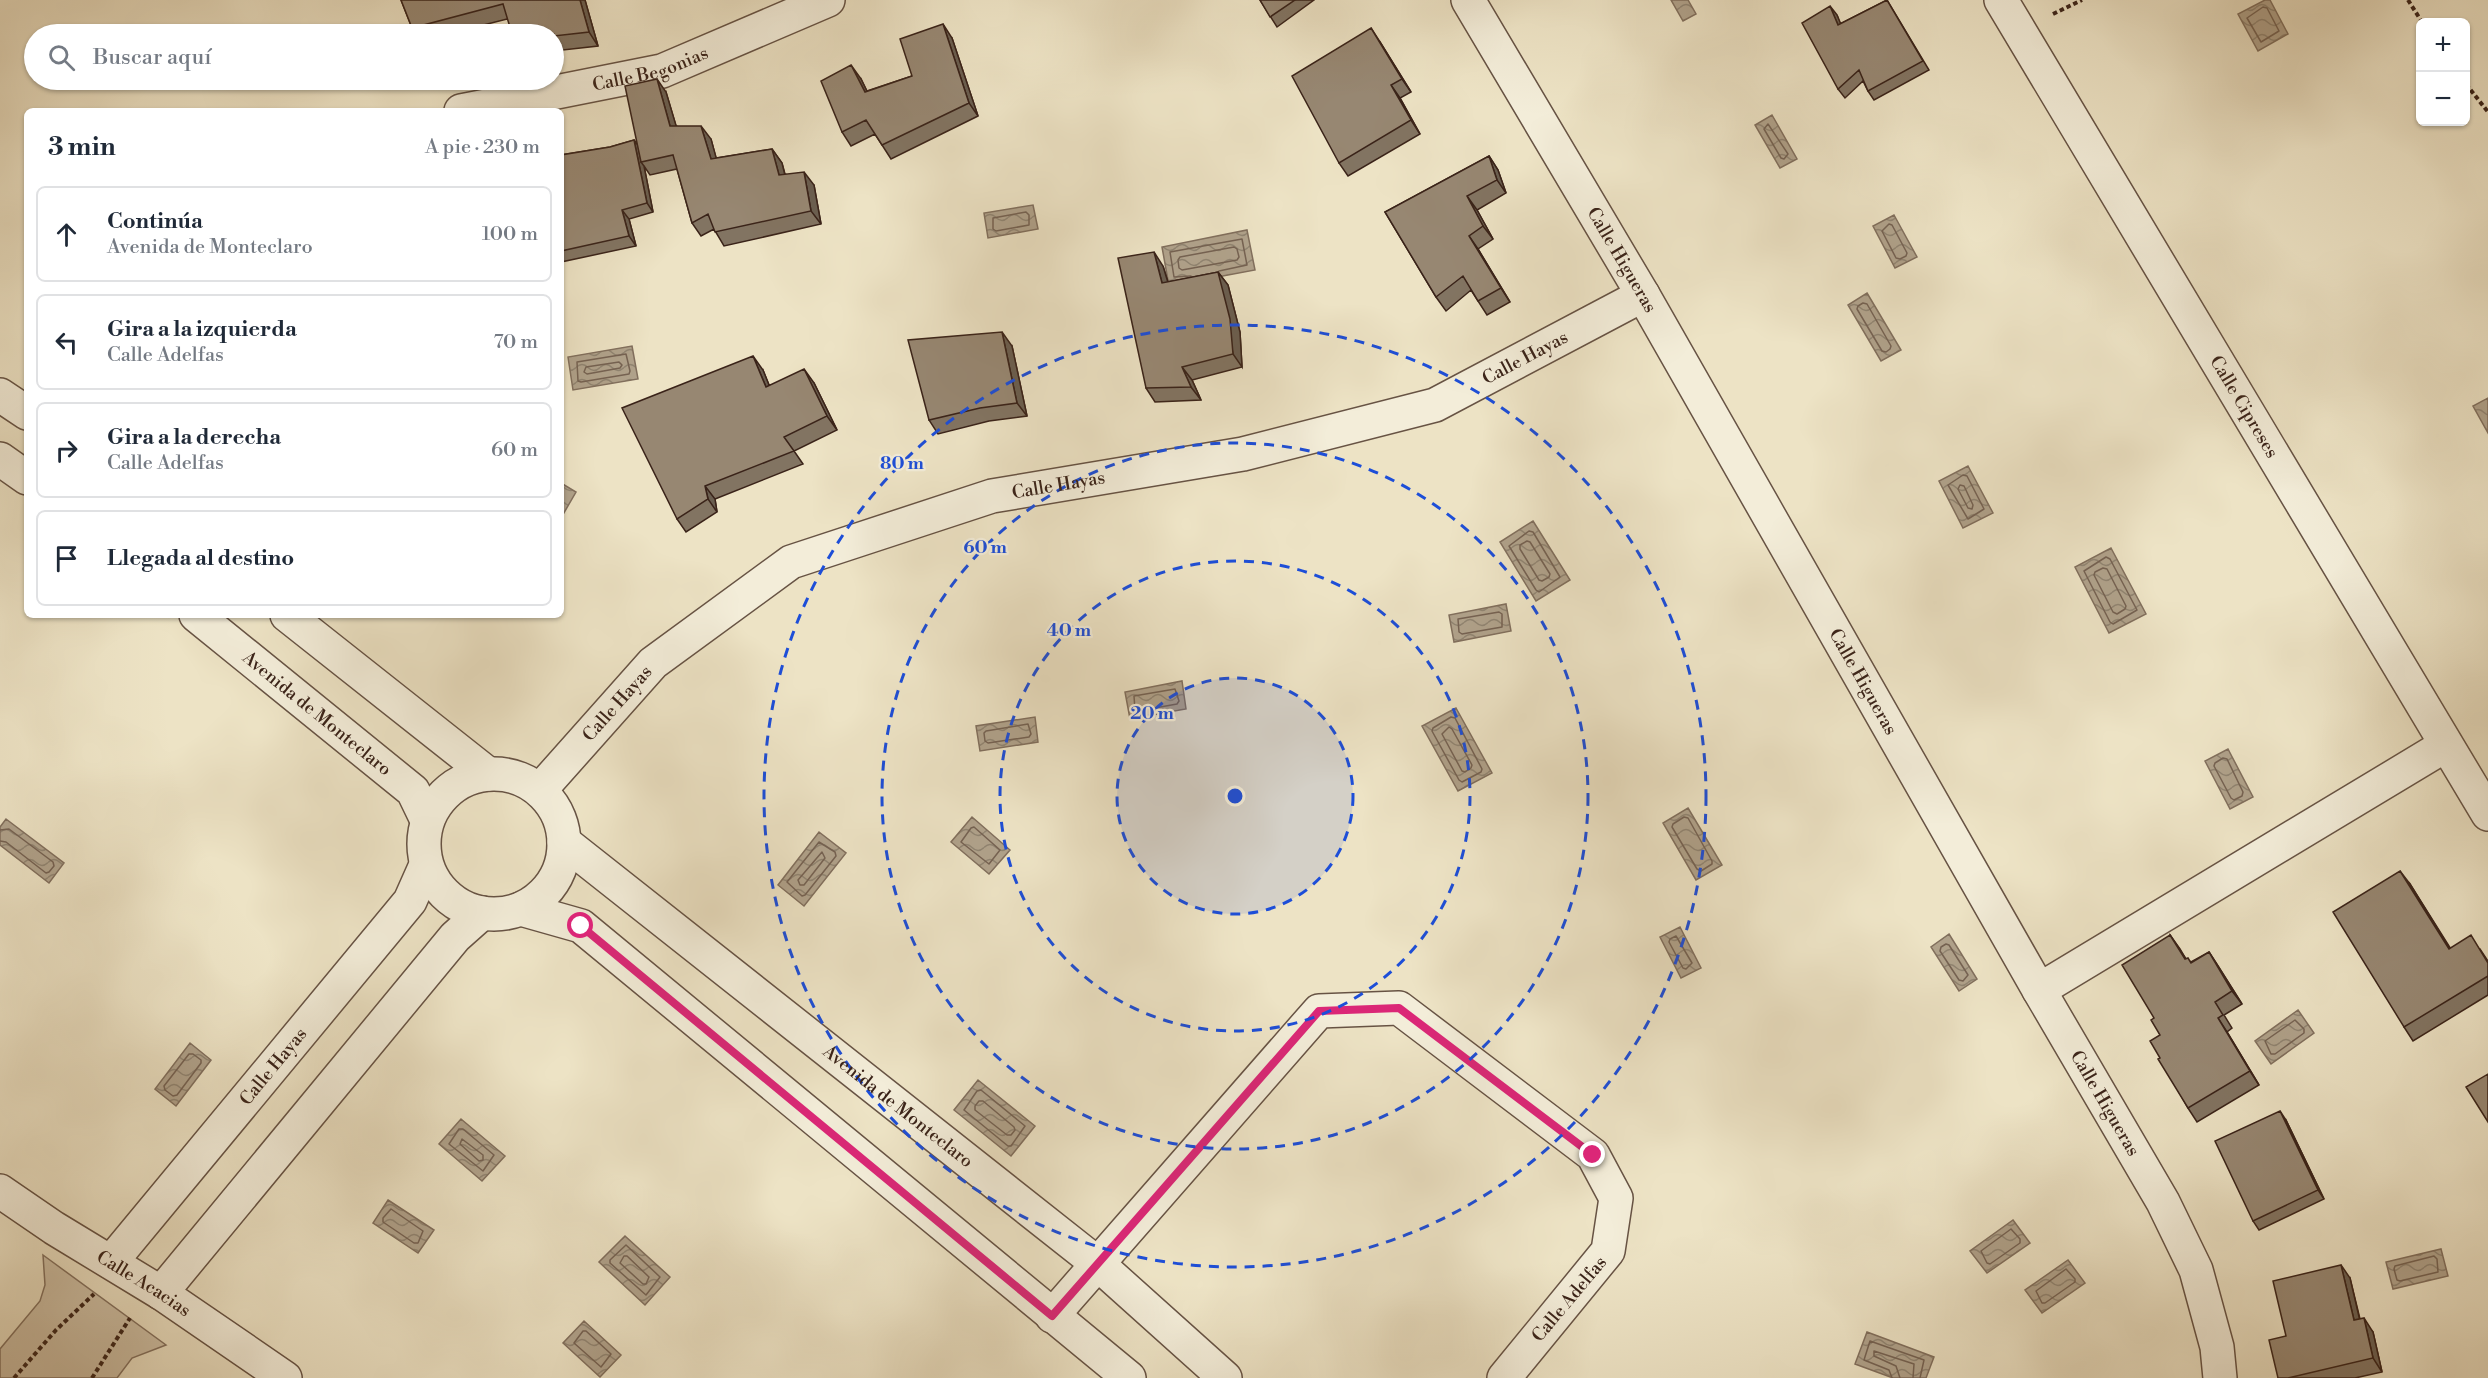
<!DOCTYPE html>
<html lang="es">
<meta charset="utf-8">
<style>
body{margin:0;font-family:"Libre Bodoni",serif;background:#f2f2f3;color:#1f2937}
.controls{position:absolute;right:18px;top:18px;display:grid;overflow:hidden;border-radius:9px;box-shadow:0 2px 4px #0004}
.controls button{width:54px;height:54px;display:grid;place-items:center;padding:0;border:0;border-bottom:2px solid #e0e1e3;background:#fff;color:#1f2937;font:30px sans-serif}
.stop{position:absolute;width:18px;height:18px;margin:-14px;border:4px solid #db2777;border-radius:50%;background:#fff}
.stop.end{background:#db2777;border-color:#fff;box-shadow:0 2px 6px #0008}
.list{margin:0;padding:0;list-style:none}
h2{display:flex;justify-content:space-between;align-items:center;height:78px;margin:0;padding:0 24px;font-size:26px}
h2 small{font-size:20px;font-weight:400;color:#747a83}
.list li{display:grid;grid-template-columns:39px 1fr auto;gap:18px;align-items:center;box-sizing:border-box;height:96px;margin:0 12px 12px;padding:0 12px;border:2px solid #e0e1e3;border-radius:9px}
.list b{display:block;font-size:22px;white-space:nowrap}
.list p{margin:0;font-size:20px;white-space:nowrap;color:#747a83}
.list em{font-size:20px;font-style:normal;color:#747a83}
.icon{flex:none;width:33px;height:33px;fill:none;stroke:currentColor;stroke-width:2;stroke-linecap:round;stroke-linejoin:round}
.map{position:relative;flex:none;width:2488px;height:1378px;overflow:hidden}
.search{position:absolute;background:#fff;box-shadow:0 2px 4px #0004;left:24px;top:24px;width:540px;height:66px;display:flex;align-items:center;gap:15px;box-sizing:border-box;padding:0 21px;border-radius:33px;color:#747a83;font-size:22px}
.panel{position:absolute;background:#fff;box-shadow:0 2px 4px #0004;left:24px;top:108px;width:540px;height:510px;border-radius:9px}
.map>svg:first-child{display:block}
</style>
<div class="map">
<svg width="2488" height="1378" viewBox="0 0 2488 1378">
<defs>
<pattern id="water-waves" width="16" height="10" patternUnits="userSpaceOnUse" patternTransform="scale(1.5)"><rect width="16" height="10" fill="#b0a28b"/><path d="M0 5q4-4 8 0t8 0" fill="none" stroke="#908471"/></pattern>
</defs>
<rect width="100%" height="100%" fill="#ede3c5"/>
<filter id="stains"><feTurbulence type="fractalNoise" baseFrequency=".00333" numOctaves="4"/><feColorMatrix values="0 0 0 0 .2 0 0 0 0 .09 0 0 0 0 .02 0 0 0 .5 -.17"/></filter>
<radialGradient id="worn" r=".72"><stop offset=".6" stop-color="#630" stop-opacity="0"/><stop offset="1" stop-color="#630" stop-opacity=".3"/></radialGradient>
<path fill="#cfc2a8" stroke="#847260" stroke-width="1.5" d="M43,1255L166,1345L132,1358L117,1378H0V1349L40,1301L45,1285Z"/>
<path fill="url(#water-waves)" stroke="#816f5d" stroke-width="1.5" d="M1671,0H1688L1696,14L1683,21Z
M2265,0H2270L2288,34L2258,51L2238,14Z
M1772,115L1797,159L1780,168L1755,125Z
M1033,205L1038,229L988,238L984,213Z
M1894,215L1917,257L1895,268L1873,226Z
M1247,230L1255,270L1169,286L1162,247Z
M1867,293L1901,350L1881,361L1848,305Z
M632,346L638,379L573,390L568,357Z
M2488,398V433L2473,406Z
M1968,466L1993,513L1963,528L1939,481Z
M561,483L576,492L561,518Z
M1533,521L1570,580L1536,601L1500,542Z
M2111,548L2146,614L2109,633L2075,567Z
M1506,604L1511,631L1454,642L1449,615Z
M1182,681L1186,709L1130,719L1125,692Z
M1456,708L1492,773L1458,791L1422,726Z
M1035,717L1038,742L980,751L976,726Z
M2228,749L2253,797L2230,809L2205,761Z
M1688,808L1722,865L1696,880L1663,823Z
M972,817L1010,850L989,874L951,842Z
M6,819L64,863L49,883L0,845V827Z
M819,832L846,853L804,906L778,885Z
M1680,927L1701,968L1681,978L1660,937Z
M1949,934L1977,979L1959,991L1931,947Z
M2298,1010L2314,1033L2271,1064L2255,1041Z
M190,1043L211,1060L176,1106L155,1089Z
M978,1080L1035,1126L1011,1156L954,1110Z
M461,1119L505,1156L482,1181L439,1144Z
M388,1200L434,1230L418,1253L373,1223Z
M2013,1220L2030,1243L1987,1273L1970,1251Z
M625,1236L670,1277L645,1305L599,1262Z
M2441,1249L2448,1276L2393,1289L2386,1262Z
M2068,1260L2085,1283L2042,1313L2025,1290Z
M584,1321L621,1355L600,1377L563,1343Z
M1867,1332L1934,1357L1926,1378H1893L1855,1364Z"/>
<g fill="none" stroke-linecap="round" stroke-linejoin="round">
<path stroke="#756252" stroke-width="1.5" d="M2263,7L2267,8L2279,31L2261,42L2247,18Z
M1768,124L1788,154L1784,159L1781,158L1764,129Z
M1026,212L1029,215V225L996,231L993,229V218Z
M1889,224L1892,225L1907,253L1906,256L1900,259L1896,258L1882,231Z
M1234,247L1237,249L1239,257L1237,260L1182,270L1179,268L1178,260L1180,257Z
M1191,276L1174,277L1170,252L1242,239L1247,265L1219,271
M1863,303L1867,304L1891,346L1890,349L1886,352L1882,351L1857,309L1858,306Z
M626,354L630,371L629,374L581,382L578,381L577,362Z
M619,362L622,365L620,368L587,374L584,372L586,367Z
M1963,475L1967,476L1984,509L1968,519L1948,485Z
M1960,485L1964,486L1973,505L1972,509L1968,508L1958,489Z
M1529,531L1533,532L1560,577L1539,592L1536,590L1509,546Z
M1527,541L1530,542L1550,574L1549,577L1542,581L1539,580L1520,549V545Z
M2106,557L2110,559L2137,610L2113,624L2110,622L2084,571Z
M2103,568L2107,569L2126,606L2125,609L2117,614L2113,612L2094,575L2095,572Z
M1499,612L1502,614V627L1462,634L1459,632L1458,619Z
M1175,689L1179,701L1177,704L1138,711L1135,710L1134,696Z
M1451,717L1455,718L1482,769L1481,772L1462,782L1459,780L1432,731L1433,728Z
M1028,724L1031,734L1029,737L988,743L985,741L984,733L986,731Z
M1449,727L1452,729L1472,765L1471,768L1465,772L1462,771L1442,734Z
M2223,758L2227,759L2243,792L2242,796L2234,800L2231,798L2214,766L2215,763Z
M1684,817L1688,818L1712,861V864L1701,871L1697,869L1672,827L1673,824Z
M974,827L1000,850L989,864L961,842L971,828Z
M0,830L9,829L53,862L54,866L49,872L46,873L6,842L0,841
M819,842L835,852L836,856L805,895L802,896L787,882Z
M822,852L825,858L804,885H800L798,880Z
M1676,936L1692,963L1686,969L1683,968L1669,942L1670,939Z
M1946,944L1949,945L1968,975L1963,981L1959,980L1940,951L1941,947Z
M2295,1020L2304,1029V1033L2275,1054H2271L2265,1041Z
M193,1054L201,1060V1063L177,1095L173,1096L165,1090L164,1086L189,1054Z
M981,1090L1025,1126L1011,1146H1008L964,1110L977,1091Z
M979,1101H983L1014,1127L1015,1130L1011,1135H1007L975,1110V1106Z
M463,1129L494,1155L483,1171L449,1144L459,1129Z
M462,1139L483,1155V1160L479,1161L460,1144Z
M391,1209L423,1231L418,1243H414L383,1222V1218Z
M2011,1229L2020,1239V1243L1990,1264L1987,1263L1981,1251Z
M626,1245L660,1277L646,1295L610,1263V1260Z
M624,1256H627L649,1277L646,1284H643L620,1263Z
M2434,1256L2437,1259L2438,1272L2400,1281L2397,1280L2394,1269L2395,1266Z
M2066,1269L2075,1279V1282L2045,1303H2042L2036,1291Z
M583,1331H586L611,1354L601,1367L574,1343Z
M1892,1378L1889,1370L1864,1360L1870,1341L1924,1360L1920,1378
M1900,1378L1896,1366L1874,1356V1351L1914,1364L1913,1378"/>
<defs>
<g id="minor">
<path id="s1" d="M1468,0L1643,295L2039,990L2163,1202L2196,1270L2217,1347L2220,1378"/>
<path id="s2" d="M2001,0L2488,814"/>
<path id="s3" d="M461,111L662,71L828,0"/>
<path d="M0,395L27,413"/>
<path d="M0,459L27,478"/>
<path id="s4" d="M196,615L413,791L427,820"/>
<path d="M287,615L488,774"/>
<circle cx="494" cy="844" r="70"/>
<path id="s5" d="M540,790L653,663L791,562L992,496L1243,454L1435,405L1643,295"/>
<path id="s6" d="M564,842L1098,1264L1225,1378"/>
<path d="M521,909L581,926L1129,1378"/>
<path d="M2039,990L2446,745"/>
<path id="s7" d="M0,1191L54,1228L161,1293L285,1378"/>
<path id="s8" d="M111,1262L410,901L426,865"/>
<path d="M161,1293L455,937L482,913"/>
<path d="M1052,1316L1319,1011L1399,1008L1593,1155L1616,1198L1608,1251L1504,1378"/>
</g>
</defs>
<use href="#minor" stroke="#675344" stroke-width="36"/>
<path stroke="#3a2319" stroke-width="4" stroke-dasharray="4.5 3" stroke-linecap="butt" d="M2408,0L2422,22
M2053,14L2082,0
M2466,84L2488,112
M14,1378L56,1330L94,1294
M92,1378L130,1318"/>
<use href="#minor" stroke="#f3edd9" stroke-width="33"/>
</g>
<path fill="#827462" stroke="#3a2319" stroke-width="1.5" d="M401,0H585L598,46L554,51V34L507,19L448,34H416L412,28Z
M1260,0H1314L1277,27Z
M1887,0L1929,70L1874,100L1868,91L1863,81L1845,98L1838,89L1837,15L1840,24Z
M952,38L978,116L891,159L875,134L851,146L842,132L861,79L867,91L912,76Z
M1380,42L1411,92L1400,98L1420,134L1348,176L1339,163Z
M666,92L676,126L711,139L716,158L772,149L782,163L785,174L814,185L821,224L724,246L714,229L701,236L692,223L677,169L650,175L644,166L653,212L629,219L636,246L561,262V155L610,147L634,140L637,144Z
M1489,156L1498,170L1506,193L1477,210L1493,239L1478,249L1510,302L1487,315L1471,290L1446,311L1436,297L1385,212Z
M1163,266L1168,282L1218,272L1228,285L1240,332L1242,367L1192,380L1201,400L1155,402L1146,388Z
M1012,346L1027,416L989,421L938,434L929,420Z
M763,370L769,385L814,383L837,430L794,451L803,464L715,499L717,512L686,532L677,519Z
M2410,884L2450,949H2480L2488,961V995L2413,1041L2404,1027Z
M2170,935L2186,959L2191,962L2209,952L2218,966L2242,1004L2224,1015L2232,1028L2227,1032L2259,1085L2197,1122L2188,1108L2160,1058V1035L2154,1018Z
M2286,1120L2324,1199L2259,1230L2253,1221Z
M2350,1278L2360,1319L2373,1332L2382,1372L2355,1378H2278L2286,1336Z"/>
<path fill="#6a5e50" stroke="#3a2319" stroke-width="1.5" d="M580,0H585L598,46L589,32Z
M1830,6L1837,15L1845,34L1838,25Z
M943,24L952,38L978,116L969,103Z
M1371,28L1380,42L1411,92L1402,79Z
M851,65L861,79L874,106L865,92Z
M657,79L666,92L680,139L670,126Z
M1391,85L1400,98L1420,134L1411,120Z
M701,126L711,139L720,172L711,159Z
M634,140L641,149V162L644,166L653,212L647,203Z
M772,149L782,163L788,188L779,175Z
M1489,156L1498,170L1506,193L1497,180Z
M804,172L814,185L821,224L811,211Z
M1467,196L1477,210L1493,239L1483,226Z
M622,210L629,219L636,246L629,236Z
M1469,236L1478,249L1510,302L1501,288Z
M1154,252L1163,266L1172,296L1162,283Z
M1218,272L1228,285L1240,332L1242,367L1233,354Z
M1002,332L1012,346L1027,416L1017,403Z
M753,356L763,370L775,400L766,387Z
M1182,367L1192,380L1201,400L1191,387Z
M804,369L814,383L837,430L827,416Z
M705,486L715,499L717,512L708,499Z
M2400,871L2410,884L2459,962L2449,949Z
M2170,935L2180,949L2194,973L2185,959Z
M2209,952L2218,966L2242,1004L2232,991Z
M2218,1018L2227,1032L2259,1085L2250,1071Z
M2280,1111L2286,1120L2324,1199L2318,1190Z
M2341,1265L2350,1278L2363,1334L2354,1320Z
M2364,1318L2373,1332L2382,1372L2373,1358Z"/>
<path fill="#978772" stroke="#3a2319" stroke-width="1.5" d="M401,0H580L589,32L554,36V34H512L503,4L412,28Z
M1260,0H1295L1270,17Z
M1887,0L1923,61L1868,91L1859,70L1838,89L1802,23L1830,6L1838,25Z
M943,24L969,103L882,145L866,120L842,132L821,81L851,65L865,92L912,76L900,39Z
M1371,28L1402,79L1391,85L1411,120L1339,163L1292,76Z
M657,79L670,126H701L711,159L772,149L779,175L804,172L811,211L715,232L708,214L692,223L673,155L641,162L625,86Z
M634,140L647,203L622,210L629,236L561,251V155L610,147Z
M1489,156L1497,180L1467,196L1483,226L1469,236L1501,288L1478,301L1463,276L1436,297L1385,212Z
M1154,252L1162,283L1218,272L1230,319L1233,354L1182,367L1191,387L1146,388L1118,258Z
M1002,332L1017,403L980,408L929,420L908,340Z
M753,356L766,387L804,369L827,416L784,437L794,451L705,486L708,499L677,519L622,408Z
M2400,871L2449,949L2471,935L2488,963V976L2404,1027L2333,912Z
M2170,935L2185,959L2188,958L2191,963L2209,952L2232,991L2215,1002L2223,1015L2218,1018L2250,1071L2188,1108L2158,1059L2160,1058L2150,1041L2160,1035L2151,1020L2154,1018L2122,965Z
M2488,1074V1122L2466,1087Z
M2280,1111L2318,1190L2253,1221L2215,1141Z
M2341,1265L2354,1320L2364,1318L2373,1358L2288,1378H2278L2269,1340L2286,1336L2273,1281Z"/>
<g fill="none" stroke-linecap="round" stroke-linejoin="round">
<path stroke="#db2777" stroke-width="8" d="M581,926L1052,1316L1319,1011L1399,1008L1593,1155"/>
</g>
<circle cx="1235" cy="796" r="118" fill="#1d4ed8" fill-opacity=".12"/>
<g fill="none" stroke="#1d4ed8" stroke-width="3" stroke-dasharray="10 8">
<circle cx="1235" cy="796" r="118"/>
<circle cx="1235" cy="796" r="235"/>
<circle cx="1235" cy="796" r="353"/>
<circle cx="1235" cy="796" r="471"/>
</g>
<g text-anchor="middle" stroke-width="4.5" stroke-linejoin="round" paint-order="stroke">
<g font-size="18" fill="#3a2319" stroke="#f3edd9">
<text dy="6" stroke="none"><textPath href="#s3" startOffset="194">Calle Begonias</textPath></text>
<text dy="6" stroke="none"><textPath href="#s1" startOffset="302">Calle Higueras</textPath></text>
<text dy="6" stroke="none"><textPath href="#s5" startOffset="1107">Calle Hayas</textPath></text>
<text dy="6" stroke="none"><textPath href="#s2" startOffset="474">Calle Cipreses</textPath></text>
<text dy="6" stroke="none"><textPath href="#s5" startOffset="620">Calle Hayas</textPath></text>
<text dy="6" stroke="none"><textPath href="#s1" startOffset="788">Calle Higueras</textPath></text>
<text dy="6" stroke="none"><textPath href="#s5" startOffset="116">Calle Hayas</textPath></text>
<text dy="6" stroke="none"><textPath href="#s4" startOffset="156">Avenida de Monteclaro</textPath></text>
<text dy="6" stroke="none"><textPath href="#s8" startOffset="254">Calle Hayas</textPath></text>
<text dy="6" stroke="none"><textPath href="#s1" startOffset="1274">Calle Higueras</textPath></text>
<text dy="6" stroke="none"><textPath href="#s6" startOffset="426">Avenida de Monteclaro</textPath></text>
<text dy="6" stroke="none"><textPath href="#s7" startOffset="171">Calle Acacias</textPath></text>
<text transform="translate(1569 1299) rotate(-50)" y="6">Calle Adelfas</text>
</g>
</g>
<circle cx="1235" cy="796" r="9" fill="#1d4ed8" stroke="#f3edd9" stroke-width="3"/>
<g font-size="18" text-anchor="middle" font-weight="bold" fill="#1d4ed8" stroke="#f3edd9" stroke-width="4.5" stroke-linejoin="round" paint-order="stroke">
<text x="902" y="469">80 m</text>
<text x="985" y="553">60 m</text>
<text x="1069" y="636">40 m</text>
<text x="1152" y="719">20 m</text>
</g>
<rect width="100%" height="100%" filter="url(#stains)"/>
<rect width="100%" height="100%" fill="url(#worn)"/>
</svg>
<div class="controls">
<button>+</button>
<button>−</button>
</div>
<div class="stop" style="left:581px;top:926px"></div>
<div class="stop end" style="left:1593px;top:1155px"></div>
<div class="search"><svg class="icon" aria-label="search" viewBox="0 0 24 24"><circle cx="10" cy="10" r="6"/><path d="M15 15l6 6"/></svg>Buscar aquí</div>
<section class="panel">
<h2>3 min<small>A pie · 230 m</small></h2>
<ul class="list">
<li><svg class="icon" aria-label="ahead" viewBox="0 0 24 24"><path d="M12 20V5M6 11l6-6 6 6"/></svg><div><b>Continúa</b><p>Avenida de Monteclaro</p></div><em>100 m</em></li>
<li><svg class="icon" aria-label="left" viewBox="0 0 24 24"><path d="M17 20v-9H6M10 6l-5 5 5 5"/></svg><div><b>Gira a la izquierda</b><p>Calle Adelfas</p></div><em>70 m</em></li>
<li><svg class="icon" aria-label="right" viewBox="0 0 24 24"><path d="M7 20v-9h11M14 6l5 5-5 5"/></svg><div><b>Gira a la derecha</b><p>Calle Adelfas</p></div><em>60 m</em></li>
<li><svg class="icon" aria-label="arrive" viewBox="0 0 24 24"><path d="M6 21V4h12l-3 4 3 4H6"/></svg><div><b>Llegada al destino</b></div></li>
</ul>
</section>
</div>
